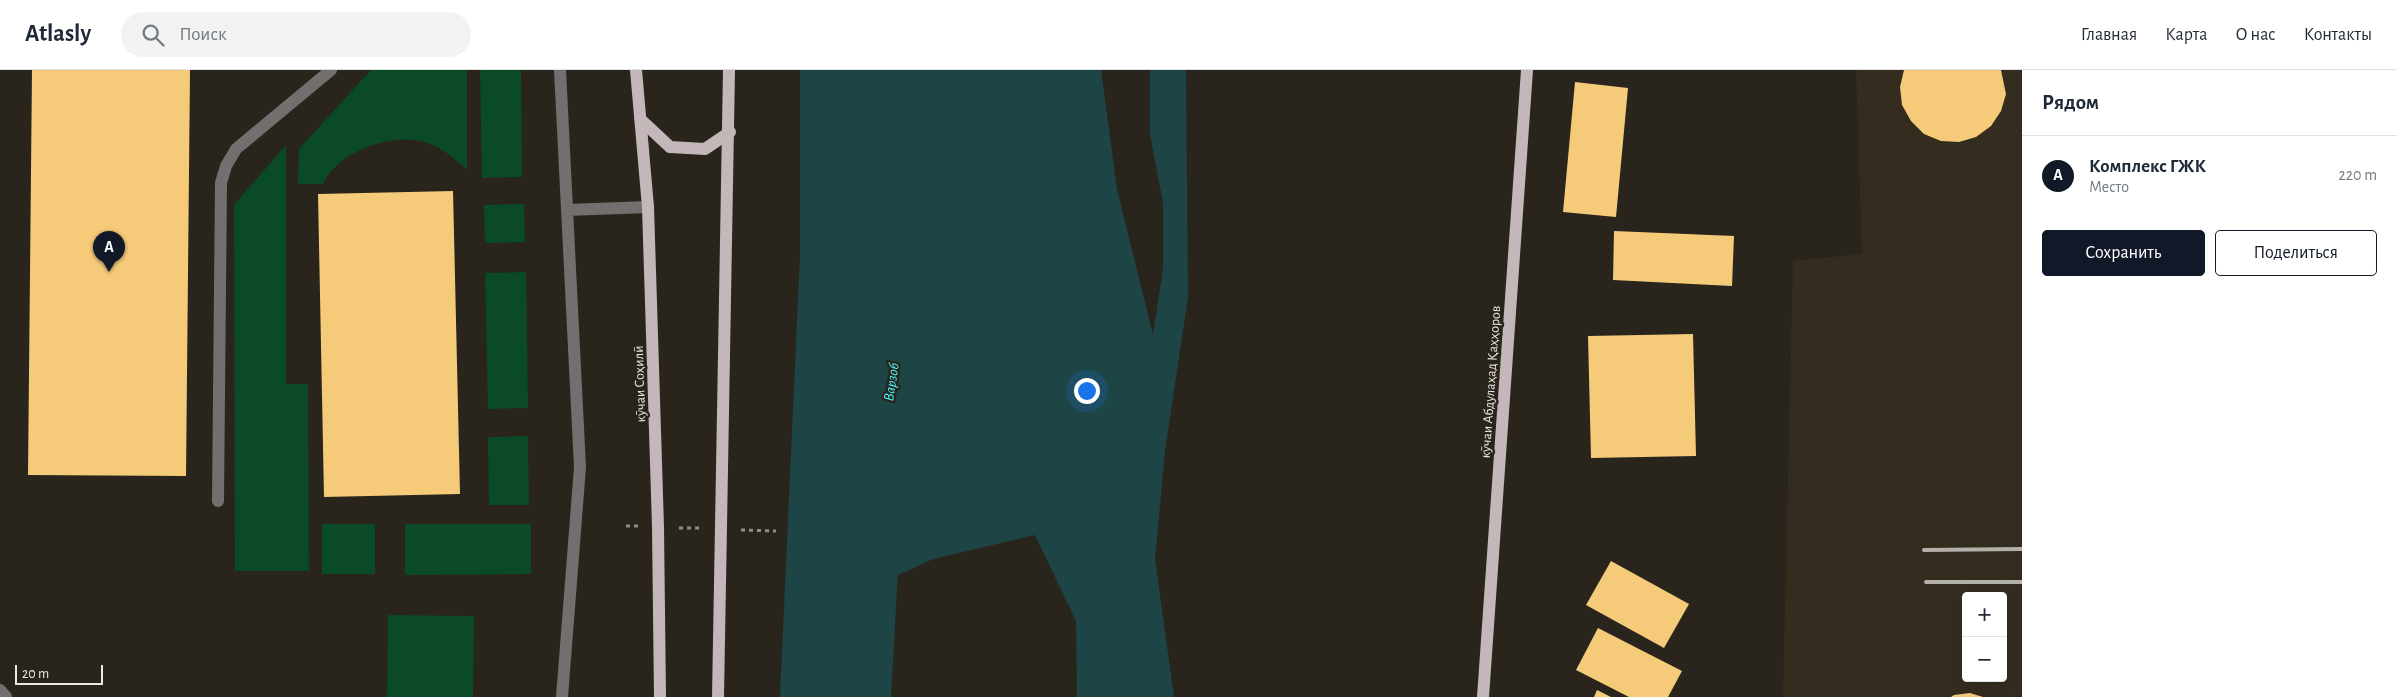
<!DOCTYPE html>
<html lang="ru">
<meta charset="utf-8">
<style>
body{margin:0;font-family:"Alegreya Sans",sans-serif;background:#f2f2f3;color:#1f2937}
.controls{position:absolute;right:15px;bottom:15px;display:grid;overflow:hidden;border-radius:5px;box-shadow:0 5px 20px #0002}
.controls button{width:45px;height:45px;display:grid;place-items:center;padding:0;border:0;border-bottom:1px solid #e0e1e3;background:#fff;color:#1f2937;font:25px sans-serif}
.scale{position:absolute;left:15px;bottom:12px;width:88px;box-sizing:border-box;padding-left:5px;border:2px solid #ece9e4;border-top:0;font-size:14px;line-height:18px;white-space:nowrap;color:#ece9e4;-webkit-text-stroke:4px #29251d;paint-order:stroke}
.you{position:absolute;left:1086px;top:320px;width:18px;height:18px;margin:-12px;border:4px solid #fff;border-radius:50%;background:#1a73e8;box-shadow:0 0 0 8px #1a73e833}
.badge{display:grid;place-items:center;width:32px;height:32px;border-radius:50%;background:#111827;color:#fff;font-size:16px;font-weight:700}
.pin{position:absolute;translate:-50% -41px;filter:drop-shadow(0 1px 2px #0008)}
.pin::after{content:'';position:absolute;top:26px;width:18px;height:15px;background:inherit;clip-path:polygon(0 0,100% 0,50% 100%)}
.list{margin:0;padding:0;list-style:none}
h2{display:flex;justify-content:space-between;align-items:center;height:65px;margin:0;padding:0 20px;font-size:21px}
h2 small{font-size:16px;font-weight:400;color:#747a83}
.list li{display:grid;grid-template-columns:32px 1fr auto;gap:15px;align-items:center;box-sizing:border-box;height:80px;padding:0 20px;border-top:1px solid #e0e1e3}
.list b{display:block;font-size:19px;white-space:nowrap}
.list p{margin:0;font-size:16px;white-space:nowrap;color:#747a83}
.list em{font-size:16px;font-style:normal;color:#747a83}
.actions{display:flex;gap:10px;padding:15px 20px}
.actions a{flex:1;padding:11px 0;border:1px solid #111827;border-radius:5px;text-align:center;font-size:18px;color:#111827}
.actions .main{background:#111827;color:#fff}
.icon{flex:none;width:28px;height:28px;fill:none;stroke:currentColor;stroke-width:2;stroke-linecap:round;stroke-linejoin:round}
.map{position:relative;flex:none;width:2022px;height:627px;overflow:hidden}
header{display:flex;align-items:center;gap:30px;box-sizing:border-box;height:70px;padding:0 25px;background:#fff;border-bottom:1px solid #e0e1e3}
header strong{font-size:24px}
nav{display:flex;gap:28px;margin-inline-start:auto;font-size:18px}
.search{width:350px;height:45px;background:#f2f2f3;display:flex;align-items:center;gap:12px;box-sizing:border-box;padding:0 18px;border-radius:28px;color:#747a83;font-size:19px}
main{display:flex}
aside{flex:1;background:#fff}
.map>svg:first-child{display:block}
</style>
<header>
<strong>Atlasly</strong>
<div class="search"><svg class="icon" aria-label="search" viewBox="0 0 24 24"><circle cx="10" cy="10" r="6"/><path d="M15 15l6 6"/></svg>Поиск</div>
<nav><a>Главная</a><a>Карта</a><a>О нас</a><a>Контакты</a></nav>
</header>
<main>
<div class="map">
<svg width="2022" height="627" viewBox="0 0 2022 627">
<rect width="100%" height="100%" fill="#29251d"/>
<path fill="#342c1f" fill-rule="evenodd" d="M1856,0H2022V627H1783L1793,191L1862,184ZM1966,526H2003V608H1966Z"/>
<path fill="#0a4a27" d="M371,0H467V99C454,89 443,78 428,73C395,61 338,80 323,114H298L299,79Z
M480,0H521L522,107L482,108Z
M286,75V314H308L309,501H235L234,135Z
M524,134L525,172L485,173L484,135Z
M526,202L528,338L488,339L485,203Z
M528,366L529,435H489L488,367Z
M322,454H375V504H322Z
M405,454H531V504L405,505Z
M388,545L474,546L473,627H387Z"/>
<path fill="#1e4546" d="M800,0H1101L1117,119L1153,265L1163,199V133L1150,64V0H1186L1188,227L1165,381L1155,489L1174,627H1077L1076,551L1035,465L933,489L844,530L859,627H780L800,185Z"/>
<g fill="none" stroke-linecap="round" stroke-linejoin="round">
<path stroke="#1e4546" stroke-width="52" d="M865,627L875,447"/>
</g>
<path fill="#f5cb7a" d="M32,0H190L186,406L28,405Z
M1904,0H2001L2006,24L2001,41L1991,56L1976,67L1959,72L1941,71L1924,64L1911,51L1902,35L1900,17Z
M1575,12L1628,18L1616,147L1563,142Z
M453,121L460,424L324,427L318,124Z
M1614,161L1734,166L1732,216L1613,210Z
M1693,264L1696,386L1591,388L1588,266Z
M1611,491L1689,534L1664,578L1586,535Z
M1598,558L1682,601L1668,627H1629L1576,600Z
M1597,620L1611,627H1594Z
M1970,623L1983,627H1951L1954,625Z"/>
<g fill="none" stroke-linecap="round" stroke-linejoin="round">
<path stroke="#918d87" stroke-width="3" stroke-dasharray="4 4" stroke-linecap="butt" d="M626,456H638
M679,458H700
M741,460L776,461"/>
<path stroke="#746e6f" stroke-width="12" d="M560,0L580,397L562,627
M567,140L648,137
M218,431L221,113L226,96L236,79L331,0
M0,620L6,627"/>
<path stroke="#c3b7b9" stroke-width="12" d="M636,0L648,137L658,457L660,627
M640,49L670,77L705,79L730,62
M718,627L729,0
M1483,627L1527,0"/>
<path stroke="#b4b1ab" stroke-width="4" d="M1924,480L2022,479
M1926,512H2022"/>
</g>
<g text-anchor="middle" stroke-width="5" stroke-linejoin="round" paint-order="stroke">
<g font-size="14" fill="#ece9e4" stroke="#29251d">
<text transform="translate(1490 312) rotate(-86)" y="5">кӯчаи Абдулаҳад Қаҳҳоров</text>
<text transform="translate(639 314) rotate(-92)" y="5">кӯчаи Соҳилӣ</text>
</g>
<g font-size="15" font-style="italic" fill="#44fafe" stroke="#29251d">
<text transform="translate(891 312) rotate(-81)" y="5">Варзоб</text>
</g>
</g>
</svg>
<div class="controls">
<button>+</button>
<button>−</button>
</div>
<div class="scale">20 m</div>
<div class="you"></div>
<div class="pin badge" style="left:109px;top:202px">A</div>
</div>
<aside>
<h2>Рядом<small></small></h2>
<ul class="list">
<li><span class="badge">A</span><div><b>Комплекс ГЖК</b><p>Место</p></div><em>220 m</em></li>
</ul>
<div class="actions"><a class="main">Сохранить</a><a>Поделиться</a></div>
</aside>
</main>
